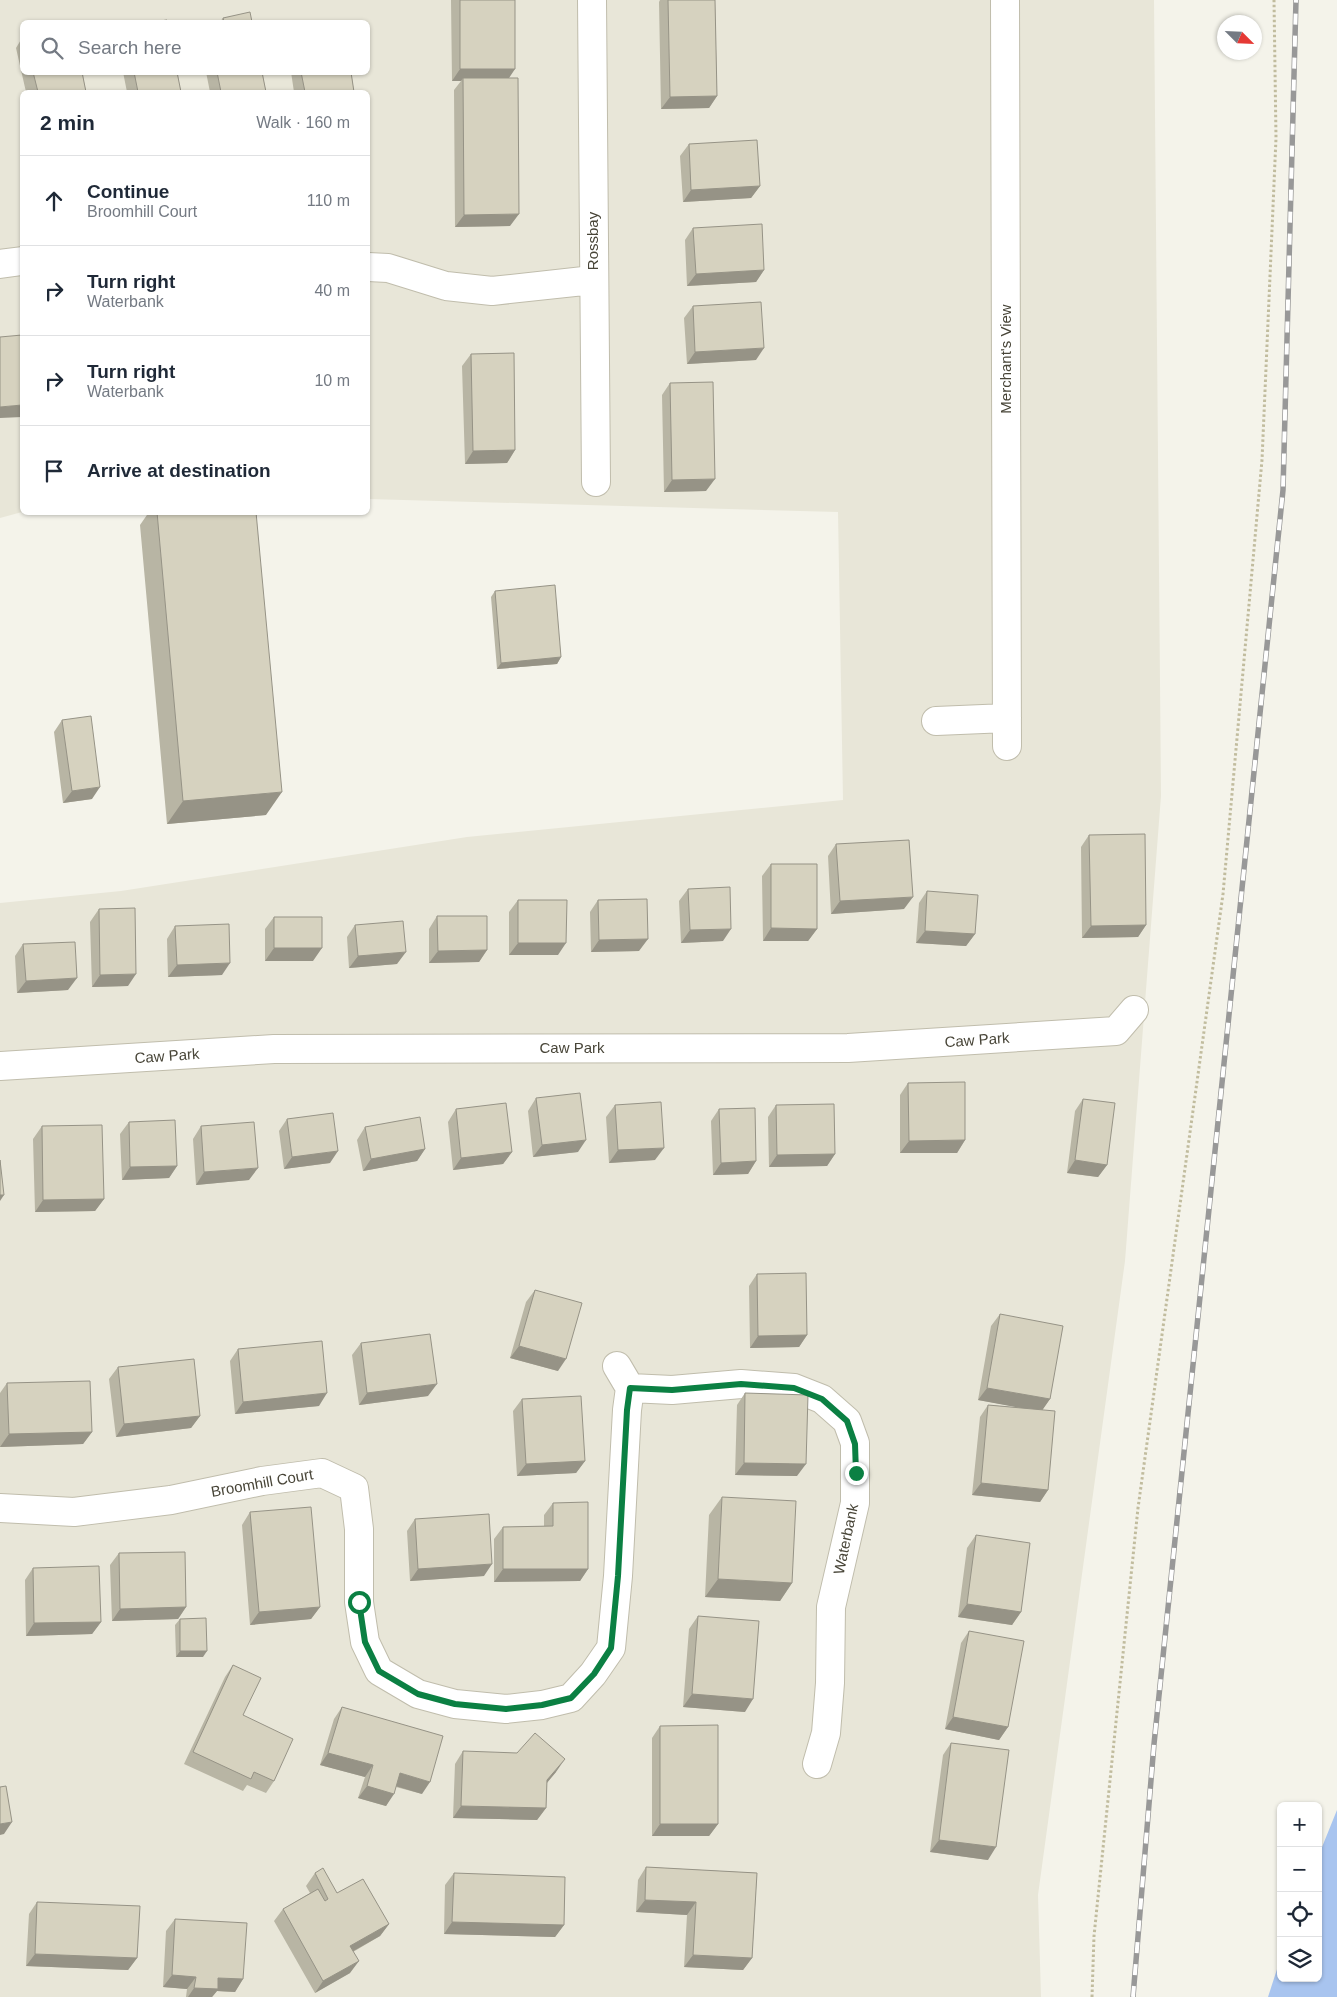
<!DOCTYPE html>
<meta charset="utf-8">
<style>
body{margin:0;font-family:Arial,sans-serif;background:#f6f6f7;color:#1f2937}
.controls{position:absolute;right:15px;bottom:15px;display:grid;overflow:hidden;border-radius:8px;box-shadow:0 1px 4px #0004}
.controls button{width:45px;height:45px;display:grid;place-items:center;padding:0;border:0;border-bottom:1px solid #e0e1e3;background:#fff;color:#1f2937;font:25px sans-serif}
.compass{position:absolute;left:1217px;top:15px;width:45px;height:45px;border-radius:50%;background:#fff;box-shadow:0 1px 4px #0004;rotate:114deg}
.stop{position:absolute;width:15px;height:15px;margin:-11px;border:4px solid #0b8043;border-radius:50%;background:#fff}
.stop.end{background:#0b8043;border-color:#fff;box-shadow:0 1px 5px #0008}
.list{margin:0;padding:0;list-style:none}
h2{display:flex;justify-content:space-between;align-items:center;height:65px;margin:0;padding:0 20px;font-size:21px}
h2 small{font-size:16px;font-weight:400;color:#747a83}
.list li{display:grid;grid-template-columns:32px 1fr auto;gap:15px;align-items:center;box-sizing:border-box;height:90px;padding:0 20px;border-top:1px solid #e0e1e3}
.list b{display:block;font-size:19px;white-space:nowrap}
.list p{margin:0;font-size:16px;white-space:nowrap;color:#747a83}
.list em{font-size:16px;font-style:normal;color:#747a83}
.icon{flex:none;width:28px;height:28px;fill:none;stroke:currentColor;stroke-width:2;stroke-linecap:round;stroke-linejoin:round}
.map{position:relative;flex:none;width:1337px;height:1997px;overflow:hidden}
.search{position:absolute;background:#fff;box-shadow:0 1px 4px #0004;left:20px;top:20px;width:350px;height:55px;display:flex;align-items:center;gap:12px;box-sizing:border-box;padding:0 18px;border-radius:8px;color:#747a83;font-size:19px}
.panel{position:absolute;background:#fff;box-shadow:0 1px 4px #0004;left:20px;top:90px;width:350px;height:425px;border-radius:8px}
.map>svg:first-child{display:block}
</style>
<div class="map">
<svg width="1337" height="1997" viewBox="0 0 1337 1997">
<rect width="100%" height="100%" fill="#f4f3ea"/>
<path fill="#e8e6d8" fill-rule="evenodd" d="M0,0H1154L1161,796L1125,1261L1038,1895L1041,1997H0V903L121,891L467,837L843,800L838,512L368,499V92H22V512L0,518ZM22,22H368V72H22Z"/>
<path fill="#a8c4ef" d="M1337,1810V1997H1268L1281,1957V1978H1318V1857Z"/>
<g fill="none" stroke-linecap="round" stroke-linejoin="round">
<defs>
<path id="minor" d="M592,0L596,482
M1005,0L1007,746
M0,264L22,261
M368,267L388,268L446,286L492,291L593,280
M936,721L1007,718
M0,1066L274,1049L848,1048L1116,1031L1134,1010
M630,1388L672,1390L741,1384L794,1388L822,1399L847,1421L855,1443V1503L831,1607L830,1683L826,1733L817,1764
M0,1508L74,1512L171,1500L262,1481L322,1473L354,1488L359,1529V1602L365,1642L379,1671L418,1694L455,1704L506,1709L542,1705L571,1698L593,1674L611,1648L618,1576L627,1410L630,1388L617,1366"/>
</defs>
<use href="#minor" stroke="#c0bdac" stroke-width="30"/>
<path stroke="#c1bc9e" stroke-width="3" stroke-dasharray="2.5 2.5" stroke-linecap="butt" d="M1092,1997L1094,1936L1138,1508L1223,894L1262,460L1276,138L1274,0"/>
<use href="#minor" stroke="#fff" stroke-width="28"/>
<defs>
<path id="rail" d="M1133,1997L1154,1744L1283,490L1296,0"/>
</defs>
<use href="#rail" stroke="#989898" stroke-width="5.5"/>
<use href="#rail" stroke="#fff" stroke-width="4" stroke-dasharray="11" stroke-linecap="butt"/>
</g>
<path fill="#b8b5a4" d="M451,0H515L509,78L510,226L455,227L454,90L461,81H452Z
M660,0H715L717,96L709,108L661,109L659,2Z
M223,18L252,22H220Z
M22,38V72H82L86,92H26L16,48Z
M123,72H177L181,92H127Z
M206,72H262L266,92H210Z
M291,72H351L354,92H294Z
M689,144L760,186L751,198L683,202L680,156Z
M693,228L764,270L756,282L687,286L685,240Z
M693,306L756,360L687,364L684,318Z
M471,354L515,450L507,463L465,464L462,366Z
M670,383L706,491L664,492L662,395Z
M149,512H256L266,815L167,824L140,525Z
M495,591L561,657L557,664L497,669L491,597Z
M62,720L92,799L63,803L54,732Z
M1089,835L1146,925L1138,937L1082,938L1081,847Z
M836,844L904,909L831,914L828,856Z
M771,864L817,929L808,941H763L762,876Z
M688,889L723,941L681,943L679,901Z
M927,891L975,934L966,946L916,943L919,903Z
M518,900L558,955H509V912Z
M598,900L639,951L591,952L590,912Z
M99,909L128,986L92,987L90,922Z
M437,916L487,950L479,962L429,963V929Z
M274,917L313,961H265V929Z
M355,925L397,964L349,968L347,937Z
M175,926L222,975L168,977L167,939Z
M23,944L68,990L17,993L15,956Z
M908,1083L965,1140L957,1153H900V1095Z
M536,1098L578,1152L533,1157L528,1111Z
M1083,1099L1107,1165L1098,1177L1067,1173L1075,1111Z
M615,1105L655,1160L609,1163L606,1117Z
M776,1105L835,1154L827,1166L769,1167L768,1117Z
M456,1109L512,1152L503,1164L453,1170L448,1122Z
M719,1109L756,1161L748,1174L713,1175L711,1121Z
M287,1119L330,1163L284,1169L279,1131Z
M129,1122L177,1166L169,1178L122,1180L120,1134Z
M42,1126L104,1199L95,1211L35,1212L33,1139Z
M201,1126L249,1180L196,1185L193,1139Z
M365,1127L425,1149L417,1161L363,1171L357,1140Z
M757,1274L807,1335L799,1347L750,1348L749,1286Z
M535,1290L558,1371L510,1358L526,1302Z
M1000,1314L1050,1399L1042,1410L1048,1490L1040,1502L972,1495L980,1417L988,1405L1024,1408L978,1400L991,1326Z
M361,1343L428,1396L359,1405L352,1355Z
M238,1349L319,1406L235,1414L230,1361Z
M118,1367L200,1416L191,1428L116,1437L109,1379Z
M7,1383L92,1432L83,1444L0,1447V1393Z
M745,1393L797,1476L735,1475L737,1405Z
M522,1399L585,1461L576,1473L517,1476L513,1411Z
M722,1497L792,1583L780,1601L705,1597L709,1515Z
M553,1503L588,1569L580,1581L494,1582V1539L503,1527L544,1526V1515Z
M250,1512L320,1607L311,1619L250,1625L242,1525Z
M415,1519L484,1576L410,1581L407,1531Z
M976,1535L1021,1612L1012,1625L958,1617L967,1548Z
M119,1553L186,1607L178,1619L112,1621L110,1565Z
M33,1568L101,1622L92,1634L26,1636L25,1580Z
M698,1616L745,1712L683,1707L689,1629Z
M180,1619L203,1657H176L175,1625Z
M969,1631L1008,1727L999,1740L945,1729L961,1643Z
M233,1665L243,1715L274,1781L266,1793L247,1785L243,1791L184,1764L225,1677Z
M342,1707L422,1794L396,1787L386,1806L358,1798L365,1777L320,1765L334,1719Z
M660,1726L718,1824L709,1836H652V1738Z
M951,1743L988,1860L930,1852L943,1755Z
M463,1751L556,1772L547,1783L546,1808L537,1820L453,1818L455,1764Z
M646,1867L757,1873L752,1958L743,1970L684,1967L687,1915L636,1912L638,1880Z
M315,1873L337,1893L389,1924L380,1936L353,1952L350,1973L315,1993L274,1921L283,1909L310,1893L306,1886Z
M454,1873L564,1925L555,1937L444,1934L445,1885Z
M37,1902L137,1958L128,1970L26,1966L29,1914Z
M175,1919L243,1979L235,1992L217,1991L212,1997H186L187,1989L163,1987L166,1931Z"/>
<path fill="#969386" d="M460,69H515L507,81L463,78L461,81H452Z
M717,96L709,108L661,109L670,97Z
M760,186L751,198L683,202L691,190Z
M519,214L510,226L455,227L464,215Z
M764,270L756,282L687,286L696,274Z
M764,348L756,360L687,364L695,352Z
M22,405V417L0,418V407Z
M515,450L507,463L465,464L473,451Z
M715,479L706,491L664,492L672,480Z
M561,657L557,664L497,669L501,663Z
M100,787L92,799L63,803L72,791Z
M282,792L266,815L167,824L183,801Z
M913,897L904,909L831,914L840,901Z
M1146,925L1138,937L1082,938L1091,926Z
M771,928L817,929L808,941H763Z
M731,929L723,941L681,943L690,930Z
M925,931L975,934L966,946L916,943Z
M648,939L639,951L591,952L599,940Z
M518,943H566L558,955H509Z
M274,948H322L313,961H265Z
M487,950L479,962L429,963L438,951Z
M406,952L397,964L349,968L358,956Z
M230,963L222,975L168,977L177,965Z
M136,974L128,986L92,987L100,975Z
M77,978L68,990L17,993L26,981Z
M586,1140L578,1152L533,1157L542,1145Z
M965,1140L957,1153H900L909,1141Z
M664,1148L655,1160L609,1163L618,1150Z
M425,1149L417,1161L363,1171L371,1159Z
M338,1151L330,1163L284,1169L292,1157Z
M512,1152L503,1164L453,1170L461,1158Z
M835,1154L827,1166L769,1167L777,1155Z
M1075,1160L1107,1165L1098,1177L1067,1173Z
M756,1161L748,1174L713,1175L721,1163Z
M177,1166L169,1178L122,1180L130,1167Z
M258,1168L249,1180L196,1185L204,1172Z
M0,1195H4L0,1201Z
M104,1199L95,1211L35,1212L43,1200Z
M807,1335L799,1347L750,1348L758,1336Z
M519,1346L566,1359L558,1371L510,1358Z
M437,1384L428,1396L359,1405L367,1393Z
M987,1388L1050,1399L1041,1412L978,1400Z
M327,1393L319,1406L235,1414L243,1402Z
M200,1416L191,1428L116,1437L124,1424Z
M92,1432L83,1444L0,1447L9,1434Z
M585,1461L576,1473L517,1476L526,1464Z
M744,1463L806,1464L797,1476L735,1475Z
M981,1483L1048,1490L1040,1502L972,1495Z
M492,1564L484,1576L410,1581L418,1569Z
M503,1569H588L580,1581L494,1582Z
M718,1579L792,1583L780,1601L705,1597Z
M967,1604L1021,1612L1012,1625L958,1617Z
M186,1607L178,1619L112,1621L120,1609Z
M320,1607L311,1619L250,1625L259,1612Z
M101,1622L92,1634L26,1636L34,1623Z
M180,1651H207L203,1657H176Z
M692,1694L753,1699L745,1712L683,1707Z
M953,1717L1008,1727L999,1740L945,1729Z
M328,1753L373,1765L365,1777L320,1765Z
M565,1759L556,1772L539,1792L547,1780Z
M400,1773L430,1782L422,1794L392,1785Z
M367,1786L394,1794L386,1806L358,1798Z
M461,1806L546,1808L537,1820L453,1818Z
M12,1822L4,1834L0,1835V1824Z
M660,1824H718L709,1836H652Z
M939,1840L996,1847L988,1860L930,1852Z
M645,1900L696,1902L687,1915L636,1912Z
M452,1922L564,1925L555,1937L444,1934Z
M389,1924L380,1936L341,1958L350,1946Z
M35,1954L137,1958L128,1970L26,1966Z
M693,1955L752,1958L743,1970L684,1967Z
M359,1961L350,1973L315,1993L323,1981Z
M172,1975L196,1977L187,1989L163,1987Z
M218,1978L243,1979L235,1992L217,1991L212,1997H188L194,1988Z"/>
<path fill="#d6d2bf" stroke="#969386" d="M460,0H515V69H460Z
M668,0H715L717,96L670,97Z
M250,12L252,22H224L223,18Z
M167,20V22H153Z
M33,72H82L86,92H38Z
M134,72H177L181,92H138Z
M217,72H262L266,92H221Z
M301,72H351L354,92H305Z
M463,78H518L519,214L464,215Z
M757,140L760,186L691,190L689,144Z
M762,224L764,270L696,274L693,228Z
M761,302L764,348L695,352L693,306Z
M22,335V405L0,407V337Z
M514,353L515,450L473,451L471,354Z
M713,382L715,479L672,480L670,383Z
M157,512H256L282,792L183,801Z
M555,585L561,657L501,663L495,591Z
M91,716L100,787L72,791L62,720Z
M1145,834L1146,925L1091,926L1089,835Z
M909,840L913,897L840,901L836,844Z
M771,864H817V929L771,928Z
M730,887L731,929L690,930L688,889Z
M927,891L978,895L975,934L925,931Z
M647,899L648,939L599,940L598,900Z
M518,900H567L566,943H518Z
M135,908L136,974L100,975L99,909Z
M437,916H487V950L438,951Z
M274,917H322V948H274Z
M403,921L406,952L358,956L355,925Z
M229,924L230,963L177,965L175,926Z
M75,942L77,978L26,981L23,944Z
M965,1082V1140L909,1141L908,1083Z
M580,1093L586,1140L542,1145L536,1098Z
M1083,1099L1115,1103L1107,1165L1075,1160Z
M661,1102L664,1148L618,1150L615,1105Z
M506,1103L512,1152L461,1158L456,1109Z
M834,1104L835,1154L777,1155L776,1105Z
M755,1108L756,1161L721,1163L719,1109Z
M333,1113L338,1151L292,1157L287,1119Z
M420,1117L425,1149L371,1159L365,1127Z
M175,1120L177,1166L130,1167L129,1122Z
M254,1122L258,1168L204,1172L201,1126Z
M102,1125L104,1199L43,1200L42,1126Z
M0,1160L4,1195H0Z
M806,1273L807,1335L758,1336L757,1274Z
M535,1290L582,1303L566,1359L519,1346Z
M1000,1314L1063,1326L1050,1399L987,1388Z
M430,1334L437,1384L367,1393L361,1343Z
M322,1341L327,1393L243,1402L238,1349Z
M194,1359L200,1416L124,1424L118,1367Z
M90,1381L92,1432L9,1434L7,1383Z
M745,1393L808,1395L806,1464L744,1463Z
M581,1396L585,1461L526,1464L522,1399Z
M988,1405L1055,1411L1048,1490L981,1483Z
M722,1497L796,1501L792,1583L718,1579Z
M588,1502V1569H503V1527L553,1526V1503Z
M311,1507L320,1607L259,1612L250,1512Z
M489,1514L492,1564L418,1569L415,1519Z
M976,1535L1030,1543L1021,1612L967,1604Z
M185,1552L186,1607L120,1609L119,1553Z
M99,1566L101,1622L34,1623L33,1568Z
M698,1616L759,1621L753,1699L692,1694Z
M206,1618L207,1651H180V1619Z
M969,1631L1024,1641L1008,1727L953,1717Z
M233,1665L261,1678L243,1715L293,1739L274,1781L254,1772L251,1779L193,1752Z
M342,1707L443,1736L430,1782L400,1773L394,1794L367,1786L373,1765L328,1753Z
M718,1725V1824H660V1726Z
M535,1733L565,1759L547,1780L546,1808L461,1806L463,1751L517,1753Z
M951,1743L1009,1750L996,1847L939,1840Z
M6,1786L12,1822L0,1824V1787Z
M646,1867L757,1873L752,1958L693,1955L696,1902L645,1900Z
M323,1868L337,1893L363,1879L389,1924L350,1946L359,1961L323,1981L283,1909L318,1889L325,1901L328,1899L315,1873Z
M454,1873L565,1877L564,1925L452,1922Z
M37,1902L140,1906L137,1958L35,1954Z
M175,1919L247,1923L243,1979L218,1978V1989L194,1988L196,1977L172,1975Z"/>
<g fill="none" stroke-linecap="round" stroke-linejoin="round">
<path stroke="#0b8043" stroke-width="6" d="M359,1602L365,1642L379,1671L418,1694L455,1704L506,1709L542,1705L571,1698L594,1674L611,1648L618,1576L627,1410L630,1388L672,1390L741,1384L794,1388L822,1399L847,1421L855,1444L856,1473"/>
</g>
<g text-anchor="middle" stroke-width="5" stroke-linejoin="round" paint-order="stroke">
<g font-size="15" fill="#484538" stroke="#fff">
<text transform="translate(593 241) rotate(-90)" y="5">Rossbay</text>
<text transform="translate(1006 359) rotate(-90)" y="5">Merchant's View</text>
<text transform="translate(977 1040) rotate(-4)" y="5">Caw Park</text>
<text x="572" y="1053">Caw Park</text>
<text transform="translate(167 1056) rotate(-4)" y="5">Caw Park</text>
<text transform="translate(262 1483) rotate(-10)" y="5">Broomhill Court</text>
<text transform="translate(846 1539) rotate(-78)" y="5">Waterbank</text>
</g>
</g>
</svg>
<div class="controls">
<button>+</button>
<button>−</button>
<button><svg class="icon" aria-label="locate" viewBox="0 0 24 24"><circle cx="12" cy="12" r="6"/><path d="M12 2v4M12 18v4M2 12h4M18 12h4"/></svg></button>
<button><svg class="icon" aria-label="layers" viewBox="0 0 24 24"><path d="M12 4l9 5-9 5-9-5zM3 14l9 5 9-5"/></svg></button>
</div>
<svg class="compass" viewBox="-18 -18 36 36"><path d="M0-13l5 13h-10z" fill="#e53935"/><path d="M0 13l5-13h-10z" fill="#747a83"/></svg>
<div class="stop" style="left:359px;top:1602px"></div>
<div class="stop end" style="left:856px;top:1473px"></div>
<div class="search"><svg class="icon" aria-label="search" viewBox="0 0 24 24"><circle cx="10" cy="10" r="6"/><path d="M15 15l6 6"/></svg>Search here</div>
<section class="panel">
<h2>2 min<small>Walk · 160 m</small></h2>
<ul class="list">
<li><svg class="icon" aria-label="ahead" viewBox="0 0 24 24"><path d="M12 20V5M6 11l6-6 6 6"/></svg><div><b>Continue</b><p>Broomhill Court</p></div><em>110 m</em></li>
<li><svg class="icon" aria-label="right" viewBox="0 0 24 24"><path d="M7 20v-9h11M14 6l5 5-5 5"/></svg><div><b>Turn right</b><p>Waterbank</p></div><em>40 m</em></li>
<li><svg class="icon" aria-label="right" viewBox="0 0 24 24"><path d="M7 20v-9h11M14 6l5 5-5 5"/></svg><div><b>Turn right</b><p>Waterbank</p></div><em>10 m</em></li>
<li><svg class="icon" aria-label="arrive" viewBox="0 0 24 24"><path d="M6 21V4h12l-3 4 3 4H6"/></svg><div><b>Arrive at destination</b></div></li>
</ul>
</section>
</div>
